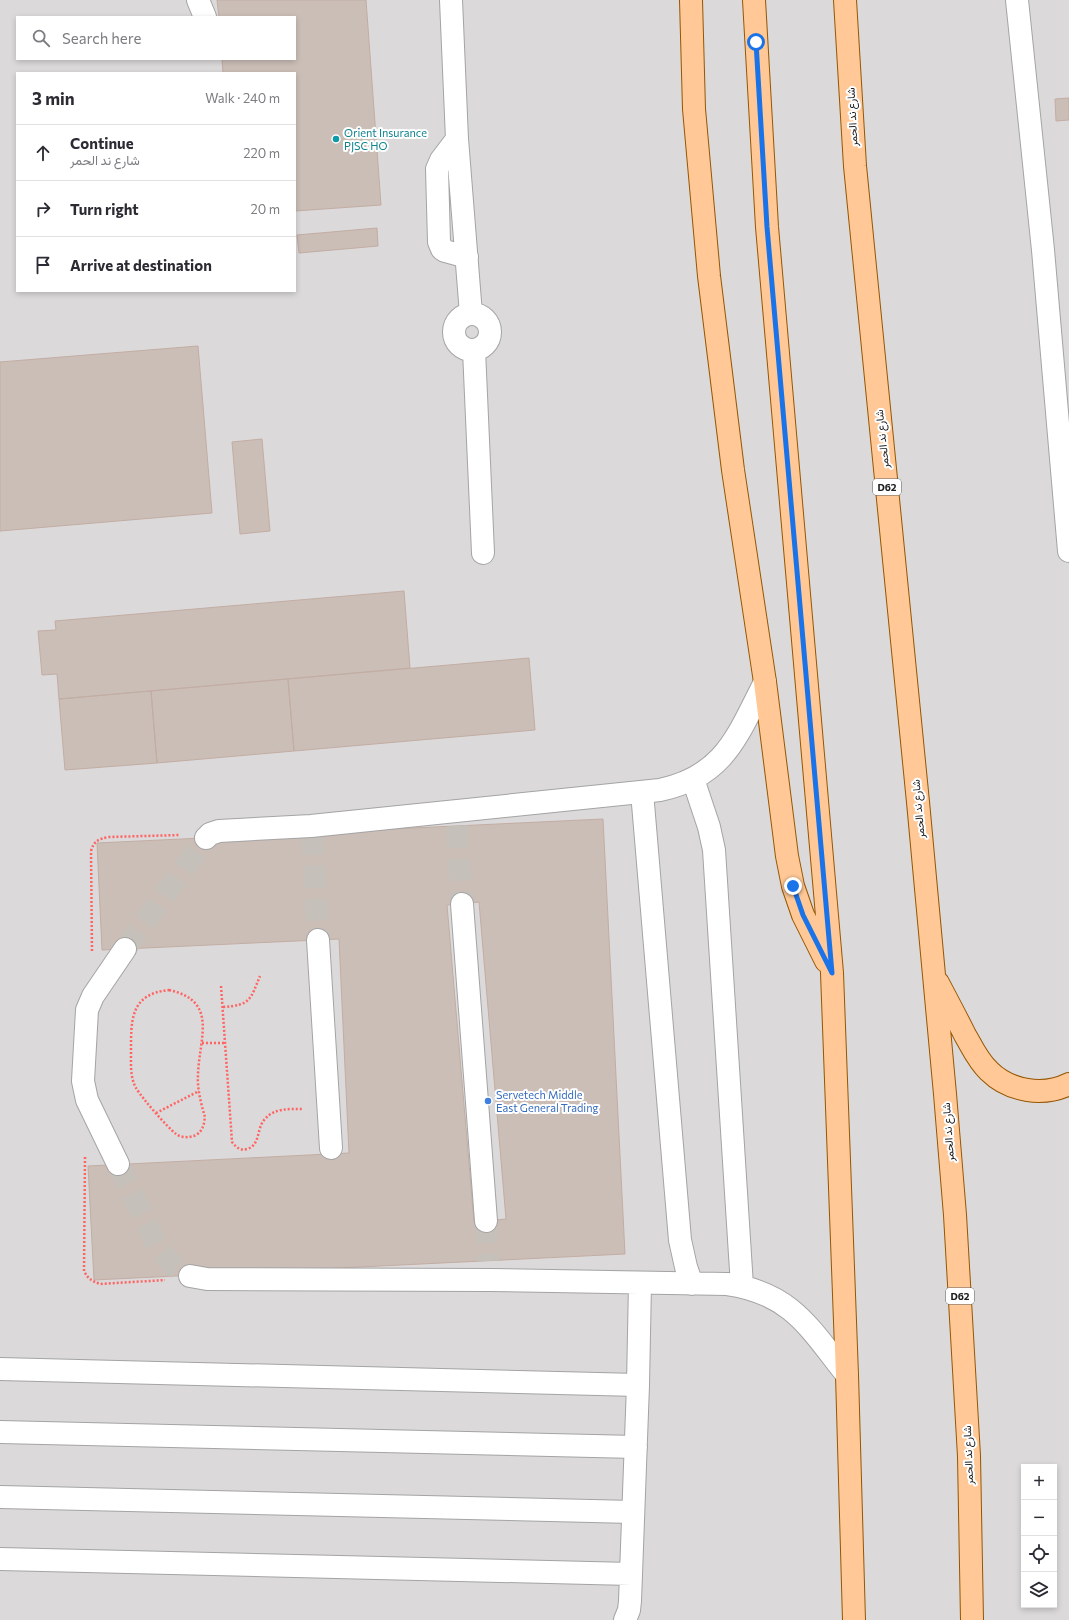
<!DOCTYPE html>
<meta charset="utf-8">
<style>
body{margin:0;font-family:Commissioner,Vazirmatn,sans-serif;background:#f7f7f7;color:#2b2b33}
.controls{position:absolute;right:12px;bottom:12px;display:grid;overflow:hidden;border-radius:0px;box-shadow:0 2px 6px #0003}
.controls button{width:36px;height:36px;display:grid;place-items:center;padding:0;border:0;border-bottom:1px solid #e1e1e2;background:#fff;color:#2b2b33;font:20px sans-serif}
.stop{position:absolute;width:12px;height:12px;margin:-9px;border:3px solid #1a73e8;border-radius:50%;background:#fff}
.stop.end{background:#1a73e8;border-color:#fff;box-shadow:0 1px 4px #0008}
.list{margin:0;padding:0;list-style:none}
h2{display:flex;justify-content:space-between;align-items:center;height:52px;margin:0;padding:0 16px;font-size:17px}
h2 small{font-size:13px;font-weight:400;color:#7c7c81}
.list li{display:grid;grid-template-columns:26px 1fr auto;gap:12px;align-items:center;box-sizing:border-box;height:56px;padding:0 16px;border-top:1px solid #e1e1e2}
.list b{display:block;font-size:15px;white-space:nowrap}
.list p{margin:0;font-size:13px;white-space:nowrap;color:#7c7c81}
.list em{font-size:13px;font-style:normal;color:#7c7c81}
.icon{flex:none;width:22px;height:22px;fill:none;stroke:currentColor;stroke-width:2;stroke-linecap:round;stroke-linejoin:round}
.map{position:relative;flex:none;width:1069px;height:1620px;overflow:hidden}
.search{position:absolute;background:#fff;box-shadow:0 2px 6px #0003;left:16px;top:16px;width:280px;height:44px;display:flex;align-items:center;gap:10px;box-sizing:border-box;padding:0 14px;border-radius:0px;color:#7c7c81;font-size:15px}
.panel{position:absolute;background:#fff;box-shadow:0 2px 6px #0003;left:16px;top:72px;width:280px;height:220px;border-radius:0px}
.map>svg:first-child{display:block}
</style>
<div class="map">
<svg width="1069" height="1620" viewBox="0 0 1069 1620">
<rect width="100%" height="100%" fill="#efe9e1"/>
<path fill="#dbd9da" fill-rule="evenodd" d="M0,0H1069V1620H0ZM17,17H295V59H17ZM17,73H295V291H17ZM1024,1467H1054V1605H1024Z"/>
<path fill="#cbbeb7" stroke="#c2ada3" fill-rule="evenodd" d="M217,0H366L381,205L295,211V73H223L222,59H295V17H219Z
M1069,98V120L1056,121L1055,99Z
M377,228L378,246L299,253L297,235Z
M198,346L212,513L0,531V362Z
M262,439L270,531L240,534L232,442Z
M404,591L410,668L59,699L57,674L42,675L38,631L56,630L55,621Z
M529,658L535,730L294,751L288,679Z
M288,679L294,751L157,763L151,691Z
M151,691L157,763L65,770L59,699Z
M603,819L625,1254L94,1280L88,1166L349,1153L339,939L102,950L97,843ZM479,902L506,1219L474,1222L447,905Z"/>
<g fill="none" stroke-linecap="round" stroke-linejoin="round">
<path stroke="#c5c0ba" stroke-width="22" stroke-dasharray="22 11" stroke-linecap="butt" d="M457,826L462,904
M312,833L318,940
M125,949L206,838
M118,1164L159,1250L175,1267L190,1276
M486,1221L488,1261"/>
<defs>
<path id="minor" d="M198,0L205,17
M451,0L457,139L471,314
M1017,0L1043,250L1069,551
M457,139L441,160L437,169L439,242L442,249L445,251L467,257
M454 332a18 18 0 1 1 36 0a18 18 0 1 1-36 0Z
M474,350L483,553
M693,779L709,827L714,850L742,1286
M642,792L680,1240L686,1267L692,1284
M206,838L210,834L219,831L311,826L660,790C725,776 737,736 765,682
M462,904L486,1221
M318,940L331,1148
M118,1164L87,1100L83,1081L87,1010L93,996L125,949
M190,1276L207,1279L490,1280L727,1284C792,1293 810,1329 847,1375
M0,1369L638,1385
M0,1432L636,1447
M0,1497L633,1512
M0,1559L631,1574
M625,1620L629,1610L630,1601L638,1385L640,1283"/>
<path id="major" d="M691,0L694,109L709,276L733,470L765,682L787,856L793,886L803,915L826,961
M754,0L767,227L832,973L847,1375L854,1620
M845,0L855,166L918,802L945,1094L955,1215L969,1456L972,1620
M938,983C947,1000 956,1017 965,1035C972,1047 978,1061 989,1071C1009,1091 1043,1097 1069,1084"/>
</defs>
<use href="#minor" stroke="#a4a4a4" stroke-width="24"/>
<use href="#major" stroke="#955600" stroke-width="24"/>
<path stroke="#ff6462" stroke-width="2.5" stroke-dasharray="2 2" stroke-linecap="butt" d="M92,951L91,851C94,841 98,839 109,837L180,835
M221,986L232,1142C236,1147 240,1151 247,1149C261,1145 256,1128 265,1119C274,1108 289,1109 303,1109
M169,990C219,1001 199,1038 198,1075C197,1088 201,1104 205,1117C204,1124 203,1131 196,1135C190,1138 181,1138 176,1134C167,1127 142,1098 136,1088C130,1077 131,1064 131,1052C131,1020 130,994 169,990Z
M223,1007C251,1005 250,1000 260,976
M202,1043H225
M156,1113L199,1091
M85,1157L84,1271C88,1279 92,1281 100,1284L165,1280"/>
<use href="#minor" stroke="#fff" stroke-width="22"/>
<use href="#major" stroke="#ffc896" stroke-width="22"/>
</g>
<g fill="none" stroke-linecap="round" stroke-linejoin="round">
<path stroke="#1a73e8" stroke-width="5" d="M756,42L767,227L832,973L803,915L793,886"/>
</g>
<circle fill="#0f9aa8" stroke="#fff" stroke-width="1.5" cx="336" cy="139" r="4"/>
<circle fill="#3f7fe0" stroke="#fff" stroke-width="1.5" cx="488" cy="1101" r="4"/>
<g text-anchor="middle" stroke-width="4" stroke-linejoin="round" paint-order="stroke">
<g fill="#fff" stroke="#616161" stroke-width="1">
<rect x="873" y="479" width="28" height="16" rx="3"/>
<rect x="946" y="1288" width="28" height="16" rx="3"/>
</g>
<g font-size="10" font-weight="bold" fill="#1d1d1d">
<text x="887" y="491">D62</text>
<text x="960" y="1300">D62</text>
</g>
<g font-size="11" fill="#1d1d1d" stroke="#fff">
<text transform="translate(852 117) rotate(-93)" y="4">شارع ند الحمر</text>
<text transform="translate(882 439) rotate(-96)" y="4">شارع ند الحمر</text>
<text transform="translate(918 809) rotate(-95)" y="4">شارع ند الحمر</text>
<text transform="translate(948 1132) rotate(-94)" y="4">شارع ند الحمر</text>
<text transform="translate(968 1455) rotate(-92)" y="4">شارع ند الحمر</text>
</g>
<g font-size="11" fill="#0d838f" stroke="#fff" text-anchor="start">
<text x="344" y="137">Orient Insurance<tspan x="344" dy="13">PJSC HO</tspan></text>
</g>
<g font-size="11" fill="#366cbe" stroke="#fff" text-anchor="start">
<text x="496" y="1099">Servetech Middle<tspan x="496" dy="13">East General Trading</tspan></text>
</g>
</g>
</svg>
<div class="controls">
<button>+</button>
<button>−</button>
<button><svg class="icon" aria-label="locate" viewBox="0 0 24 24"><circle cx="12" cy="12" r="6"/><path d="M12 2v4M12 18v4M2 12h4M18 12h4"/></svg></button>
<button><svg class="icon" aria-label="layers" viewBox="0 0 24 24"><path d="M12 4l9 5-9 5-9-5zM3 14l9 5 9-5"/></svg></button>
</div>
<div class="stop" style="left:756px;top:42px"></div>
<div class="stop end" style="left:793px;top:886px"></div>
<div class="search"><svg class="icon" aria-label="search" viewBox="0 0 24 24"><circle cx="10" cy="10" r="6"/><path d="M15 15l6 6"/></svg>Search here</div>
<section class="panel">
<h2>3 min<small>Walk · 240 m</small></h2>
<ul class="list">
<li><svg class="icon" aria-label="ahead" viewBox="0 0 24 24"><path d="M12 20V5M6 11l6-6 6 6"/></svg><div><b>Continue</b><p>شارع ند الحمر</p></div><em>220 m</em></li>
<li><svg class="icon" aria-label="right" viewBox="0 0 24 24"><path d="M7 20v-9h11M14 6l5 5-5 5"/></svg><div><b>Turn right</b></div><em>20 m</em></li>
<li><svg class="icon" aria-label="arrive" viewBox="0 0 24 24"><path d="M6 21V4h12l-3 4 3 4H6"/></svg><div><b>Arrive at destination</b></div></li>
</ul>
</section>
</div>
